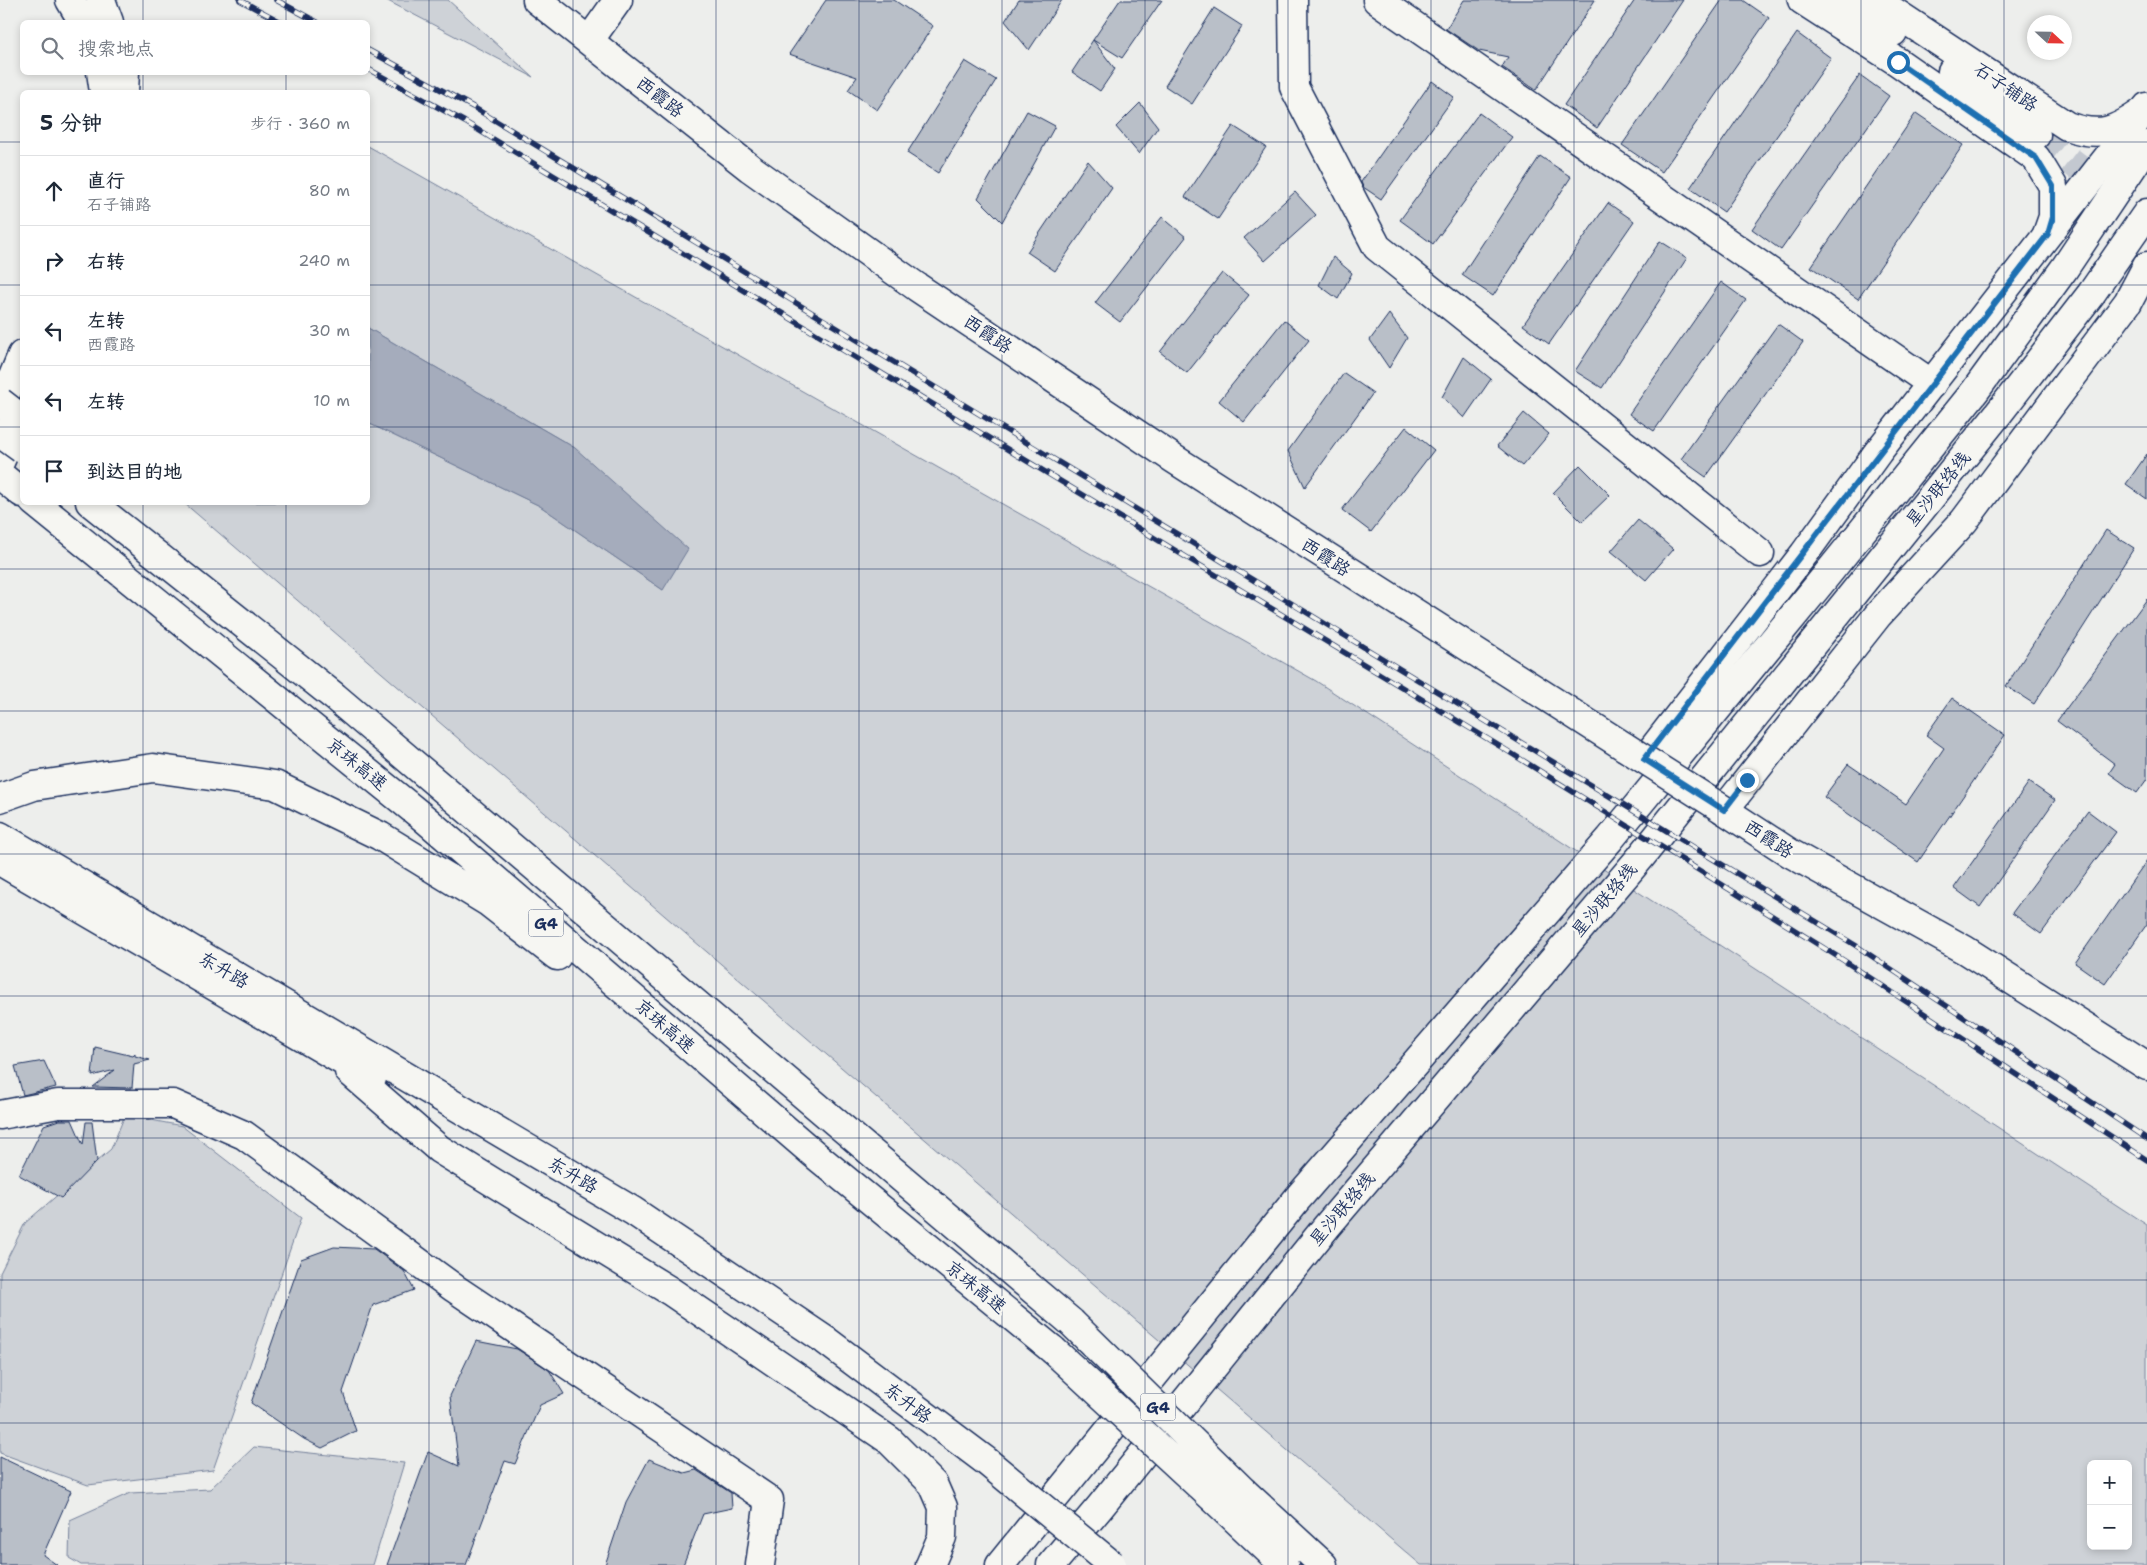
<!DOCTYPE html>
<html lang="zh">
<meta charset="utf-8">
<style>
body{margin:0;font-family:"Shantell Sans","LXGW WenKai TC",sans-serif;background:#f6f6f7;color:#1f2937}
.controls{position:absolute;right:15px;bottom:15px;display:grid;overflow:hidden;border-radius:8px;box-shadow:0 2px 8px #0003}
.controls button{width:45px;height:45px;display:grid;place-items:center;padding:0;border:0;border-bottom:1px solid #e0e1e3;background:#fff;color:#1f2937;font:25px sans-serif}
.compass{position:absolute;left:2027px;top:15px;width:45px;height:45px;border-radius:50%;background:#fff;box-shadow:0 2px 8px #0003;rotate:112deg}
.stop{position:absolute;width:15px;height:15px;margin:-11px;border:4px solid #1f6fb2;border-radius:50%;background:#fff}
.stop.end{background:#1f6fb2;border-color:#fff;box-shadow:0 1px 5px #0008}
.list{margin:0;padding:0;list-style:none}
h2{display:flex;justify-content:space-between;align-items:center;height:65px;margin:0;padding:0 20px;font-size:21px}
h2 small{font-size:16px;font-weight:400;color:#747a83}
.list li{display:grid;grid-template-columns:32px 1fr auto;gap:15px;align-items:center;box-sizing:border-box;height:70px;padding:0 20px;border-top:1px solid #e0e1e3}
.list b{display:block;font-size:19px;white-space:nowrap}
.list p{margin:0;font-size:16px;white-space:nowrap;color:#747a83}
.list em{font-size:16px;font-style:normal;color:#747a83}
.icon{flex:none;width:28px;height:28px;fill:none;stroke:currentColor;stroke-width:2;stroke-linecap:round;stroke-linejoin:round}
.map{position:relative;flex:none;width:2147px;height:1565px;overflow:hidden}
.search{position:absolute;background:#fff;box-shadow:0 2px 8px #0003;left:20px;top:20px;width:350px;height:55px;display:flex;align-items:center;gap:12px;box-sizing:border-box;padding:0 18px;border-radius:8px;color:#747a83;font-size:19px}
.panel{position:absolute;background:#fff;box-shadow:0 2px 8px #0003;left:20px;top:90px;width:350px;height:415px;border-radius:8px}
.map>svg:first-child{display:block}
</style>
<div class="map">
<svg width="2147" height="1565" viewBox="0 0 2147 1565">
<rect width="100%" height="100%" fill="#edeeec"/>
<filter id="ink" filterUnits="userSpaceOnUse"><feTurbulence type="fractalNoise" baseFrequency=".02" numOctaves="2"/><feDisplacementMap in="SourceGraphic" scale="10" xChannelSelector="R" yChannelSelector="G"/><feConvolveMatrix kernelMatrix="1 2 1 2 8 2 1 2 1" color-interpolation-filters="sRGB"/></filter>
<g filter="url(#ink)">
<path fill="#ced2d7" stroke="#74809a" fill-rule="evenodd" d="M386,0H448L533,77Z
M368,146L1316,681L2147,1225V1565H1421L184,503L368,502V423L540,506L663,590L575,448L368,328ZM2091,1464H2128V1546H2091Z
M125,1115L182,1126L301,1218L213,1470L88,1485L0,1453V1273L25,1223L111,1149Z
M254,1447L404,1463L373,1565H81L69,1558L70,1520L130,1493L210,1489Z"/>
<path fill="#a5acbc" stroke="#6e7a96" d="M368,328L575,448L688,549L663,590L540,506L368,423Z"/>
<path fill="#b9bfc8" stroke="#1b2f5e" d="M826,0H894L933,26L877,110L848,90L857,77L789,54Z
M1019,0H1062L1029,50L1005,21Z
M1120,0H1162L1122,58L1093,40Z
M1464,0H1595L1536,90L1502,67L1508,57L1479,51L1446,29Z
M1635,0H1683L1597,128L1564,105Z
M1722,0H1743L1769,18L1662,172L1622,145Z
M1214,8L1242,26L1192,104L1165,86Z
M1797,33L1831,58L1724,212L1690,188Z
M1093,40L1115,69L1100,91L1072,72Z
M965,61L996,80L938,173L907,153Z
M1860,75L1889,96L1781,250L1752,229Z
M1432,81L1454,97L1381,199L1363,187L1361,182Z
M1140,103L1158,127L1139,154L1116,127Z
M1027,111L1055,126L1002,222L978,198Z
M1479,113L1512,137L1433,244L1400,220Z
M1916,113L1963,145L1858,299L1811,267Z
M1233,126L1266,147L1218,219L1185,197Z
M1540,156L1571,177L1493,296L1462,275Z
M1088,161L1112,188L1055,271L1027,252Z
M1295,192L1316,215L1265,261L1244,238Z
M1608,203L1634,221L1549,344L1523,325Z
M1162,217L1186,237L1120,322L1095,303Z
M1660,241L1687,258L1602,388L1575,371Z
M1333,257L1352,273L1338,299L1319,285Z
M1222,273L1249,295L1187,373L1160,352Z
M1721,282L1746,300L1654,431L1629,414Z
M1389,314L1407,338L1389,368L1370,340Z
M1284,320L1309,340L1244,422L1219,401Z
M1778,324L1803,342L1706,477L1681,459Z
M1464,357L1491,379L1464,418L1442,397Z
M1344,373L1373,393L1305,487L1288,451Z
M1524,413L1549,434L1522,466L1497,446Z
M1406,427L1434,450L1371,532L1342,510Z
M2147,454V499L2126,484Z
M1580,465L1610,495L1582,522L1553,493Z
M1638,520L1673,549L1646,580L1611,551Z
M2106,530L2134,548L2034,704L2006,686Z
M2147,599V779L2137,793L2109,773L2115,764L2057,721Z
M1952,698L2005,735L1918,862L1824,797L1848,764L1906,804L1944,748L1926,735Z
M2029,782L2055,800L1980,907L1954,888Z
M2088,811L2116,832L2041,934L2012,913Z
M2147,860V924L2105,984L2075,963Z
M95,1047L133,1056L135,1054V1056L150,1060L134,1064L132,1088L93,1087L115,1070L92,1076Z
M44,1061L56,1087L23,1095L15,1066Z
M59,1120H72L83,1145L86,1122H92L97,1161L61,1198L19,1175L44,1125Z
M334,1247L374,1249L404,1271L414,1290L373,1305L343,1392L356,1431L322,1448L304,1439L251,1403L301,1259Z
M476,1341L517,1349L549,1370L564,1394L540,1405L515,1464L505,1461L466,1565H387L428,1452L459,1466L450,1396Z
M0,1457L71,1491L43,1555L57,1565H0Z
M649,1459L684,1473L696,1470L731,1493L732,1508L703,1514L683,1565H605L626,1502Z"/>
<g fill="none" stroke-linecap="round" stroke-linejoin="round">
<path stroke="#c3c8d0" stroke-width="28" stroke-dasharray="28 14" stroke-linecap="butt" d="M2036,135L2147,219"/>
<defs>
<path id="minor" d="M537,0L750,168L917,287L1174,459L1625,747
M1293,0L1294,87L1377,247L1760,553
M1377,0L1932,384
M1802,0L1898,62L2036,158L2053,186V217L2047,234
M1842,0L1893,32
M1876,0L2067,126C2100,138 2116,131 2144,111
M589,41L618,0
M1952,71L2036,135
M1724,810L1790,853L1965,950L2147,1066
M0,1115L58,1104H173L244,1135L454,1288L769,1500L760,1565"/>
<path id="major" d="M1645,759L1804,554L1878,452L2147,107
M1724,810L1878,615L1964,521L2128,302L2147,266
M0,836L633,1211L825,1340L986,1461
M0,861L372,1078
M349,1071L439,1149L670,1291L889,1440L933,1484L943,1507L942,1537L930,1565"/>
<path id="highway" d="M70,0L83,22
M101,0L109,22
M101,72L104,92
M124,92L125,72
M0,408L22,355
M0,462L19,418
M0,475L22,493
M34,502L425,819L814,1154L1053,1350
M90,502L335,697L1071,1322
M0,798L34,786L153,768L275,785L380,836L488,902L557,956
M1244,1492L1323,1565
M1229,1513L1284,1565
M1000,1565L1298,1198L1610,839L1817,587L1975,391L2064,269L2147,145
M1051,1565L1100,1507L1327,1226L1640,858L1998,414L2091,294L2147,213"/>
</defs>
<use href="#minor" stroke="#1b2f5e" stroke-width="31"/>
<use href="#major" stroke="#1b2f5e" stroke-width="31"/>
<use href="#highway" stroke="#1b2f5e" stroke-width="31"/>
<use href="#minor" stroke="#f6f6f2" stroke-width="28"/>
<use href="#major" stroke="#f6f6f2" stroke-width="28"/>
<use href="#highway" stroke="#f6f6f2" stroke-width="28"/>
<defs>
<path id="rail" d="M240,0L281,22
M276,0L317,22
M368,50L473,107L1855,945L2147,1139
M368,69L465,122L1506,750L1843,960L2147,1160"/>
</defs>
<use href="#rail" stroke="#1b2f5e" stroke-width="5.5"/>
<use href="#rail" stroke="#f6f6f2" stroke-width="4" stroke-dasharray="11" stroke-linecap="butt"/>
<defs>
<path id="minor-bridge" d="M1625,747L1724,810"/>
<path id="major-bridge" d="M986,1461L1112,1565"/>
<path id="highway-bridge" d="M0,402L22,419
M0,433L22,449
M1071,1322L1244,1492
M1053,1350L1229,1513"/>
</defs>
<use href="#minor-bridge" stroke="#1b2f5e" stroke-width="31" stroke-linecap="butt"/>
<use href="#major-bridge" stroke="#1b2f5e" stroke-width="31" stroke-linecap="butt"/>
<use href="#highway-bridge" stroke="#1b2f5e" stroke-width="31" stroke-linecap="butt"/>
<use href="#minor-bridge" stroke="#f6f6f2" stroke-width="28"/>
<use href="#major-bridge" stroke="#f6f6f2" stroke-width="28"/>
<use href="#highway-bridge" stroke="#f6f6f2" stroke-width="28"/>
</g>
</g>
<g fill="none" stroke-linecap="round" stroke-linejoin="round" filter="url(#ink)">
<path stroke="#1f6fb2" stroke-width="6" d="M1747,780L1724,810L1644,759L2048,234L2053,217V186L2036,158L1898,62"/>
</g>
<path fill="none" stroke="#1b2f5e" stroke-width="1" stroke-opacity="0.55" d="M143,0V22M286,0V22M429,0V1565M573,0V1565M716,0V1565M859,0V1565M1002,0V1565M1145,0V1565M1288,0V1565M1431,0V1565M1574,0V1565M1718,0V1565M1861,0V1565M2004,0V1565M143,72V92M286,72V92M0,142H22M368,142H2147M0,285H22M368,285H2147M0,427H22M368,427H2147M143,502V1565M286,502V1565M0,569H2147M0,711H2147M0,854H2147M0,996H2147M0,1138H2147M0,1280H2147M0,1423H2147"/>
<g text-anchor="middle" stroke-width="4.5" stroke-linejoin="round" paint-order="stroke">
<g fill="#f6f6f2" stroke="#5d6b8a" stroke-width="1">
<rect x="528.5" y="909.5" width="35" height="27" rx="4"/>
<rect x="1140.5" y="1393.5" width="35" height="27" rx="4"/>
</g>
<g font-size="16" font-weight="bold" fill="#1b2f5e">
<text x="546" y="929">G4</text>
<text x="1158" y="1413">G4</text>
</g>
<g font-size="18" fill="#1b2f5e" stroke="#f6f6f2">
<text transform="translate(2006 87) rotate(34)" y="6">石子铺路</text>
<text transform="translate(660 97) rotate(38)" y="6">西霞路</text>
<text transform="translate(988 334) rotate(34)" y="6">西霞路</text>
<text transform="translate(1938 489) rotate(-51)" y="6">星沙联络线</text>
<text transform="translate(1326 557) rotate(33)" y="6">西霞路</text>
<text transform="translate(357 764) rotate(39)" y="6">京珠高速</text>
<text transform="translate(1769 839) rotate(33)" y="6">西霞路</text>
<text transform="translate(1604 900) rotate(-50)" y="6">星沙联络线</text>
<text transform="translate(224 970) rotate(30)" y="6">东升路</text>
<text transform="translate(665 1026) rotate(41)" y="6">京珠高速</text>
<text transform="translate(573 1175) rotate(30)" y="6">东升路</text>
<text transform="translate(1342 1209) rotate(-50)" y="6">星沙联络线</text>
<text transform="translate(976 1287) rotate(39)" y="6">京珠高速</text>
<text transform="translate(908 1403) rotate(37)" y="6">东升路</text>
</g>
</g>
</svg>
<div class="controls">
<button>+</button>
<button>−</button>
</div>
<svg class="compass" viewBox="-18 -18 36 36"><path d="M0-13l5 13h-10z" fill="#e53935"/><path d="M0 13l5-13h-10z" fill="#747a83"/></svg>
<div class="stop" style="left:1898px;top:62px"></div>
<div class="stop end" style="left:1747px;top:780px"></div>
<div class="search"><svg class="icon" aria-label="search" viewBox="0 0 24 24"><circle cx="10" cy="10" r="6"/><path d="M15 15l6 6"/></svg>搜索地点</div>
<section class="panel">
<h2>5 分钟<small>步行 · 360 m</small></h2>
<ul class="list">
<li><svg class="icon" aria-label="ahead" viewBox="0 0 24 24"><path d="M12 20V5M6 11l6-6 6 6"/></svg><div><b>直行</b><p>石子铺路</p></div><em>80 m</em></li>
<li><svg class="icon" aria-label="right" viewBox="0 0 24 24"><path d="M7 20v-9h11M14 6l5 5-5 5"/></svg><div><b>右转</b></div><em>240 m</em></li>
<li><svg class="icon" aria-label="left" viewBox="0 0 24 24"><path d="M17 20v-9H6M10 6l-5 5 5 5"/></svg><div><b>左转</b><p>西霞路</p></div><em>30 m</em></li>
<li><svg class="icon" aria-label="left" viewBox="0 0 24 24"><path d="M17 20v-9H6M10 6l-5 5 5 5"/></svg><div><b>左转</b></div><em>10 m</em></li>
<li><svg class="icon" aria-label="arrive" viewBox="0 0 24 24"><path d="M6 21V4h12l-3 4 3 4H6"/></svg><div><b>到达目的地</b></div></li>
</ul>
</section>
</div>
